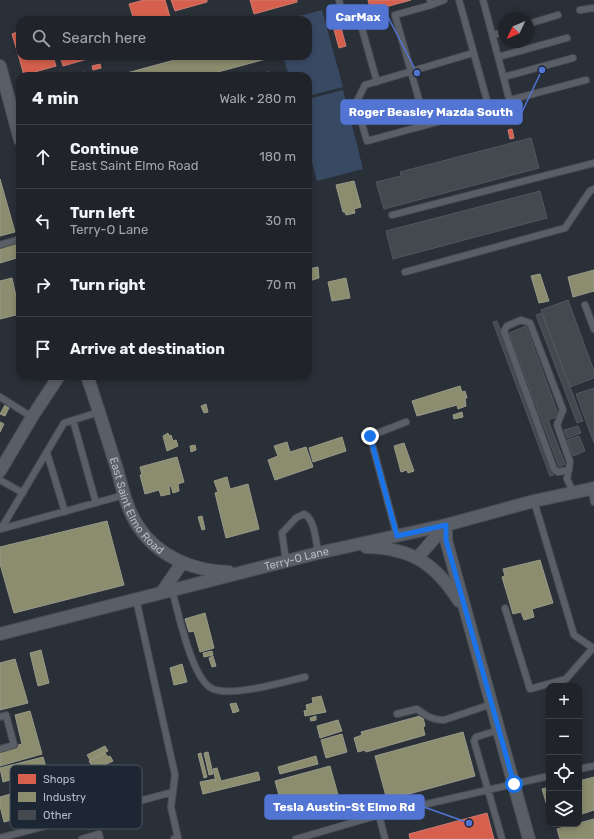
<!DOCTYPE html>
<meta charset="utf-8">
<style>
body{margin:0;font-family:Rubik,sans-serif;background:#282c32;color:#f1f3f6}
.controls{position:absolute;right:12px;bottom:12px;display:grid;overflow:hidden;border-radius:8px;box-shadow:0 2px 6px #0003}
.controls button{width:36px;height:36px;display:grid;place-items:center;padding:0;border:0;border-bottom:1px solid #3d4147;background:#20242a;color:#f1f3f6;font:20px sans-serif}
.compass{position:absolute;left:498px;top:12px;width:36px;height:36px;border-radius:50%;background:#20242a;box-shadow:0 2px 6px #0003;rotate:226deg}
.stop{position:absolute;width:12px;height:12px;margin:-9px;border:3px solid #1a73e8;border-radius:50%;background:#fff}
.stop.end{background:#1a73e8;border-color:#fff;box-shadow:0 1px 4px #0008}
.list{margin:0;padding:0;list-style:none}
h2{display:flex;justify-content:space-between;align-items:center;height:52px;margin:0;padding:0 16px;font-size:17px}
h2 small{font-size:13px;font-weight:400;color:#a2a4a8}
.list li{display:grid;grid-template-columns:26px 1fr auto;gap:12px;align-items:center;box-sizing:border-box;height:64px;padding:0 16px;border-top:1px solid #3d4147}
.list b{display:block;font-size:15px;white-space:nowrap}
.list p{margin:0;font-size:13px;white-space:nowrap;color:#a2a4a8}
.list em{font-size:13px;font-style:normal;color:#a2a4a8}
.icon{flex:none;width:22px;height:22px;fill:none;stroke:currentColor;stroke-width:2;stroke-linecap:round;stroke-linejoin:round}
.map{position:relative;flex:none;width:594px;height:839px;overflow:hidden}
.search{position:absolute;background:#20242a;box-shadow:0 2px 6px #0003;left:16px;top:16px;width:296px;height:44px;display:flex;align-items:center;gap:10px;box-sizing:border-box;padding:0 14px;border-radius:12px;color:#a2a4a8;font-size:15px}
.panel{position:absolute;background:#20242a;box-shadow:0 2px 6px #0003;left:16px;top:72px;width:296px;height:308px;border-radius:12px}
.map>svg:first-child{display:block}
</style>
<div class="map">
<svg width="594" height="839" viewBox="0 0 594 839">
<rect width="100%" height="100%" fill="#2a3038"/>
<path fill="#384963" d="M322,10L343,87L308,96V76H289L283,56H308V20H283Z
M343,90L363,169L317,181L308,147V99Z"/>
<path fill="#d6604d" stroke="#cc7c72" d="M144,0H165L171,20H134L129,4Z
M171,0H207V2L175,11Z
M250,0H297V2L254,14Z
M368,0H411L371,11Z
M340,24L346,46L339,48L333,26Z
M20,31V56H53L56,66L24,75L12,34Z
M60,56H98L63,66Z
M100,64L101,68L93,70L92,66Z
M85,72L86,76H76V75Z
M512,129L514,138L510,139L508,130Z
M487,813L494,839H410L409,834Z"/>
<path fill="#8c8c6e" stroke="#989a89" d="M189,56H265L266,59L203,76H116Z
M269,72L270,76H262L261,74Z
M0,179L15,232L0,236Z
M354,181L361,207L354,209L355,213L346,215L345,212H343L336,185Z
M19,243L20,257L0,263V248Z
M318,267L319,278L309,281L308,269Z
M594,270V291L573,297L568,277Z
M540,274L549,301L539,303L531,276Z
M12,278L20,314L0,319V281Z
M346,278L350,298L332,301L328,282Z
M460,386L462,392L465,391L467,398H465L466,406L458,409L457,405L417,416L412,401Z
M206,404L208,412L204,413L201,406Z
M5,405L9,408L5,416L0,414Z
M462,412L463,417L454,419L453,415Z
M0,422L4,424L0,432Z
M168,433L169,436L171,435L173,441L176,440L178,446L167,451L163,436Z
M342,437L346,451L313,462L309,448Z
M287,442L290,452L306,447L313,467L275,480L268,460L278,456L274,446Z
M404,443L414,471L408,473L407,470L401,472L394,446Z
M195,445L196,450L191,452L190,446Z
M177,457L184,482L178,484L179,491L173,493L171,486H169L170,494L161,496L159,490L145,494L140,475H142L140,467Z
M227,477L230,489L248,484L259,529L226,538L215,493L218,492L214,481Z
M202,516L205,529L202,530L198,517Z
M107,521L124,585L14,613L0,564V547Z
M540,560L553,603L532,609L534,617L524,620L521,612L513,614L502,577L505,576L503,569Z
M205,613L214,648L200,652L194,631L189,632L185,619Z
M41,650L49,683L38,686L30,653Z
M212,651L213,655L204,657L203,653Z
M213,656L216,666L212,667L209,658Z
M15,659L28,703L0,710V663Z
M182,664L187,682L174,685L170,668Z
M321,696L326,712L305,716L304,711L307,710L306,705L313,703L312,698Z
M236,703L239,711L233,713L230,704Z
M30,711L42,754L0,766V750L22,744L15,715Z
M316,716V720L311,721L310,718Z
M420,716V718L423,717L425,726L423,727L425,735L366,752L365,750L358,752L354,738L362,735L361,732Z
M338,720L342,731L320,738L317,726Z
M463,732L475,776L387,800L375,756Z
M342,734L347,752L326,758L321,740Z
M105,746L108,751L90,760L87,755Z
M208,752L213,774L209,775L204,753Z
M105,753L108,757L110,756L113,761L96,769L94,765L92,766L89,761Z
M201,753L207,777L204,778L198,754Z
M316,756L318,764L280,774L278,767Z
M43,757L47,770L3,782L0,768Z
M330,766L340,802L285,817L275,781Z
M217,768L221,781L258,772L260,780L203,794L200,782L215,779L216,782L213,769Z
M62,776L63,779H65L71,801L56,805L57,808L4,822L0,806V797L50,783L52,782L51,779Z
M594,777V810L579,815V781Z
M549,787V812L542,789Z
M594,819V839H560L557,829Z"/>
<path fill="#444950" stroke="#52575f" d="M531,138L539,168L384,209L376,182L401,176L400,172Z
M540,191L547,218L393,259L386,231Z
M568,300L594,371V378L570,387L541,310Z
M542,313L583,421L577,423L536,315Z
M497,321L554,475L550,476L493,322Z
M526,326L559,416L548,420L565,464L559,467L509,333Z
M594,388V443L576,394Z
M578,426L581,433L567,438L564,430Z
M579,436L585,451L573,456L567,440Z"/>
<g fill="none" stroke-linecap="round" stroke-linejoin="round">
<defs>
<path id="lane" d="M339,0L341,9L359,18L377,82
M459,0L489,108L367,141L356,103L365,85L473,53
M483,0L515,121
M431,5L444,0
M580,10L594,8
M528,24L558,15
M493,35L504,32
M498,57L567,38
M504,77L573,58
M510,100L586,80
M426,125L395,15L431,5L430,0
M392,215L594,163
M0,245L20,239
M405,272L565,228L590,191L594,189
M585,305L594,329
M0,397L32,417
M99,412L64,423L1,529L124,495
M73,420L96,503
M47,453L65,512
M569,470L558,472L554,469L506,337L504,331L507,326L521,320L530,323L563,410L557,425L570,462L567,479L573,492
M0,480L23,493
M591,488L594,502
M397,536L370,436L406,422
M286,561L282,533L296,518L304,514C315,519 316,542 318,553
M172,590C178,611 192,681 213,689C233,697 283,682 305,677
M136,599L175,775L171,807L178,838L174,839
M505,608L530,689L566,679L593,648L574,635L534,501
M397,714L417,709C426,716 433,720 444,720L492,704
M0,717L6,715L14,745L0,749
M499,730L476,737L474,741L502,839
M579,769L594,766
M0,838L173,792
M82,839L99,834L100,839
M296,839L379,815
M385,839L379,815L549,776"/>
<g id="street">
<path d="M0,66L20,140"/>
<path id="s1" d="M87,376C98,407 107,438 117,469C122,487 127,510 138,526C158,557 194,571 229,572"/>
<path d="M0,471L32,417L59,376"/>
<path d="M446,525V540L529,839"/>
<path d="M366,547C411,548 435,563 459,601"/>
<path d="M418,557L446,525"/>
<path d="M162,592L182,563"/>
<path id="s2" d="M0,634L318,553L446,525L534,501L594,488"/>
</g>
</defs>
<use href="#lane" stroke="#484c53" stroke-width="8"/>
<use href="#street" stroke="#484c53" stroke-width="14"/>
<use href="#lane" stroke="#5a5e66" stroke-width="6"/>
<use href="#street" stroke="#5a5e66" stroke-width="12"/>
</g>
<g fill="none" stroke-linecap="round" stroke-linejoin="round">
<path stroke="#1a73e8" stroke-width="5" d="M370,436L397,536L446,525V540L514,784"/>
</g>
<g text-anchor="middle" stroke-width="4" stroke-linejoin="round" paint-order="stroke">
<g font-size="11" fill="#b4bcc9" stroke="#1d2633">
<text dy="4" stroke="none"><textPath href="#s1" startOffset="140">East Saint Elmo Road</textPath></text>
<text dy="4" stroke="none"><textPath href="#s2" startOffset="306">Terry-O Lane</textPath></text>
</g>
</g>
<rect x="10" y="765" width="132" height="64" rx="6" fill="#1d2633" stroke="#4a5360" stroke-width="1"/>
<rect x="18" y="774" width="18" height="10" fill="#d6604d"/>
<rect x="18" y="792" width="18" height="10" fill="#8c8c6e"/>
<rect x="18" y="810" width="18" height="10" fill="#444950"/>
<g font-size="11" fill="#b4bcc9">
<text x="43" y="783">Shops</text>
<text x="43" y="801">Industry</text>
<text x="43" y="819">Other</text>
</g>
<path fill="none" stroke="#5274d3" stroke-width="1.5" d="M417 73L388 17M542 70L522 112M469 823L424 807"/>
<g fill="#5274d3" stroke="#1d2633" stroke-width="1.5">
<circle cx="417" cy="73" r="4"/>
<circle cx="542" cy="70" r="4"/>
<circle cx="469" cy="823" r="4"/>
</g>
<g fill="#5274d3" stroke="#5274d3" stroke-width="1.5">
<rect x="327" y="5" width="61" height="24" rx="4"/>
<rect x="341" y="100" width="181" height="24" rx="4"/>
<rect x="265" y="795" width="159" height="24" rx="4"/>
</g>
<g font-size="12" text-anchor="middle" font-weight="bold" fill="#fff">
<text x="358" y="21">CarMax</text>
<text x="431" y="116">Roger Beasley Mazda South</text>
<text x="344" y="811">Tesla Austin-St Elmo Rd</text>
</g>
</svg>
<div class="controls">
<button>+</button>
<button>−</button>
<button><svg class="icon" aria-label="locate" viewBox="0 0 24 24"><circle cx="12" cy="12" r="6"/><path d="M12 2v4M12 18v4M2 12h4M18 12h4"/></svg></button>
<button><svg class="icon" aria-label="layers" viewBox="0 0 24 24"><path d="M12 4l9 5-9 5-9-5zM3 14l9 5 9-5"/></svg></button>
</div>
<svg class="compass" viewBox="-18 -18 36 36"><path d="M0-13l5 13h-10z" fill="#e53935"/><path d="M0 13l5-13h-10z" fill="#a2a4a8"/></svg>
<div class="stop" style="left:514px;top:784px"></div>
<div class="stop end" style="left:370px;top:436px"></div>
<div class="search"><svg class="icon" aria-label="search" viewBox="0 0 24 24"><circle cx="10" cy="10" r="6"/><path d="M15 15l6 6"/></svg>Search here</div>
<section class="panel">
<h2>4 min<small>Walk · 280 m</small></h2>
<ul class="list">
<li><svg class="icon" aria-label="ahead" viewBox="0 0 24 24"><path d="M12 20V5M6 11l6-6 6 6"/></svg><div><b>Continue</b><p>East Saint Elmo Road</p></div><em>180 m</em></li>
<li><svg class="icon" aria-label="left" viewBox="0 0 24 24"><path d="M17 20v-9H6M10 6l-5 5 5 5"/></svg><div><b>Turn left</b><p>Terry-O Lane</p></div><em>30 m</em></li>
<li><svg class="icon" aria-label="right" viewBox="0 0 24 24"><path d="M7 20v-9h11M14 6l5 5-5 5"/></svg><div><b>Turn right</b></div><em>70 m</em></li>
<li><svg class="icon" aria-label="arrive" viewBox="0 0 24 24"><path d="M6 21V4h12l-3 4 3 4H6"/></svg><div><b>Arrive at destination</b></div></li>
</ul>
</section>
</div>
